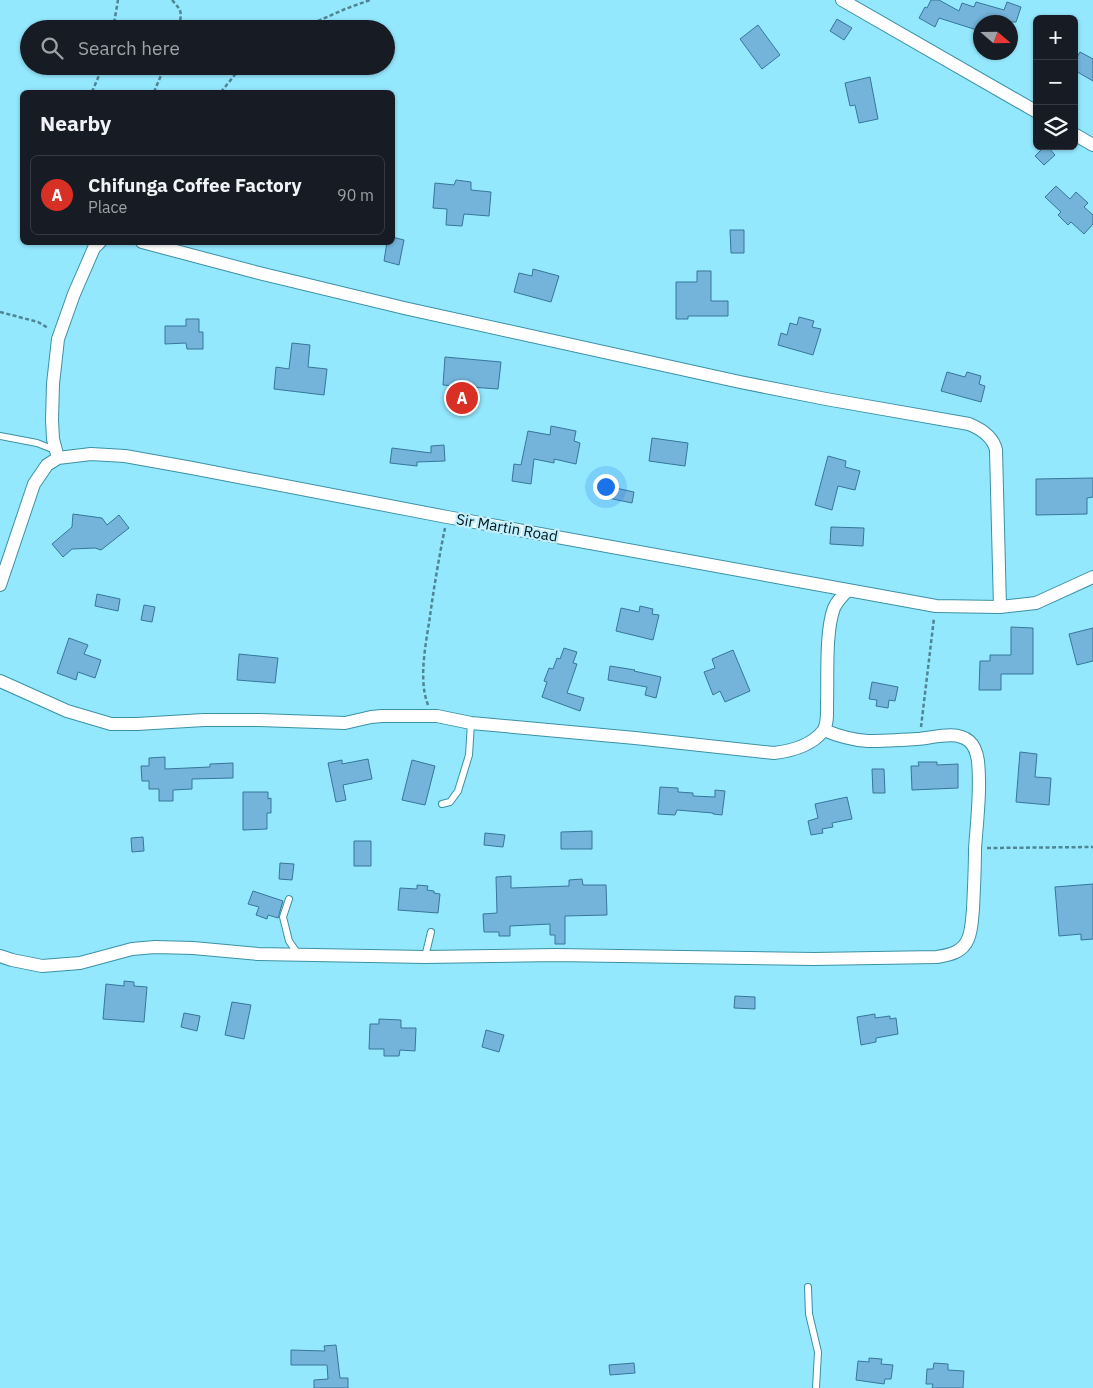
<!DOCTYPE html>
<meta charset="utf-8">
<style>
body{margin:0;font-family:"IBM Plex Sans",sans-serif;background:#20242c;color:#f1f3f6}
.controls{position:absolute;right:15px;top:15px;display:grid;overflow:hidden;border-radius:8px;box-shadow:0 1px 4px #0004}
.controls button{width:45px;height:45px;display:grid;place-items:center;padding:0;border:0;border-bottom:1px solid #363941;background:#171b24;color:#f1f3f6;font:25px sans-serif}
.compass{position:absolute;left:973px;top:15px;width:45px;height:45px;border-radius:50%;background:#171b24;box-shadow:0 1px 4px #0004;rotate:110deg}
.you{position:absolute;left:605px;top:486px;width:18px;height:18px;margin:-12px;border:4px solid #fff;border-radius:50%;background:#1a73e8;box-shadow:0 0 0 8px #1a73e833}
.badge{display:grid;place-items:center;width:32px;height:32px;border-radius:50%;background:#d93025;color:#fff;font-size:16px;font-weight:700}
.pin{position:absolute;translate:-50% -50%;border:2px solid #fff;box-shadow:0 1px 5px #0006}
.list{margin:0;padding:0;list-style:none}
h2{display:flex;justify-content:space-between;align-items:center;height:65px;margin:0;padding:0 20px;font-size:21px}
h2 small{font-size:16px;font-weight:400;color:#9ea1a6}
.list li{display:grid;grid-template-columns:32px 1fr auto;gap:15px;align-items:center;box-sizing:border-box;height:80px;margin:0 10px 10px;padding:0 10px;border:1px solid #363941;border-radius:8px}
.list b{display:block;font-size:19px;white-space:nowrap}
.list p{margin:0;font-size:16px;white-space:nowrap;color:#9ea1a6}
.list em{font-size:16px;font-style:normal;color:#9ea1a6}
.icon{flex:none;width:28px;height:28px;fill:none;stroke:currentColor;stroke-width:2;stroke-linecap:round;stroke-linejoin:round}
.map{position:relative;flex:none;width:1093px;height:1388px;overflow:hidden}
.search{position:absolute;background:#171b24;box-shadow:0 1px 4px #0004;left:20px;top:20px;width:375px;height:55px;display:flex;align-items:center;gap:12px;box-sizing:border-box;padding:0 18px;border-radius:28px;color:#9ea1a6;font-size:19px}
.panel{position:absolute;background:#171b24;box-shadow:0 1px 4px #0004;left:20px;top:90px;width:375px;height:155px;border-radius:8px}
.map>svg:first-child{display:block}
</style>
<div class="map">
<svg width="1093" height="1388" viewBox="0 0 1093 1388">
<rect width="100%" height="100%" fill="#94e8fe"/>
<path fill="#74b4db" stroke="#36769a" d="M931,0H939L959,11L962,3L974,7L976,2L1004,10L1007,2L1021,7L1016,22H980V31L939,18L935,27L919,18L925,7L927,8Z
M837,19L852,28L844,40L830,31Z
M758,25L780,55L762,69L740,39Z
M1080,52L1093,59V81L1074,70V62Z
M870,77L878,119L859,123L855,105L850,106L845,83Z
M1045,146H1047L1055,155L1044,165L1035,156Z
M456,180L471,182V190L491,192L489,216L464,214L462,226L446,225L447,209L433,208L435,183L454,185Z
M1056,186L1070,199L1076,192L1088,203L1084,207L1093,215V224L1084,234L1071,222L1068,225L1058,215L1061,212L1045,197Z
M730,230H744V253H731Z
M392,237L404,240L399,265L384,261L387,242H392Z
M533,269L559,276L551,302L514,292L519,273L532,276Z
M697,271H711V301H728V316H688V319H676V282H697Z
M799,317L814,321L812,327L821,329L813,355L778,345L781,333L787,335L790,323L797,325Z
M186,319H199V332H203V349H187L186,343L165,344V326H186Z
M292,343L310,345L308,367L327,369L324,395L274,389L276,367L289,369Z
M445,357L501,362L498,389L443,385Z
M947,372L965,377L967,372L981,376L979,384L985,386L981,402L941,391Z
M551,426L576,431L574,441L580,443L576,464L554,459V463L534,459L531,484L512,481L514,464L521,465L528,431L550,435Z
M652,438L688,443L685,466L649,461Z
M444,445L445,461L417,462V466L390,463L392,448L431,453V446Z
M828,456L846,461L845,467L860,471L855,490L838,486L832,510L815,505Z
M1093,478V497L1087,498V514L1036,515V479Z
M611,487L634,492L632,503L608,498Z
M73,514L102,518L107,525L119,515L129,528L101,550L95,548L72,549L63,557L52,544L72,527Z
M831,527L864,528L863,546L830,544Z
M97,594L120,599L118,611L95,606Z
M144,605L155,607L152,622L141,620Z
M640,606L653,609L652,614L659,615L653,640L616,631L621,608L639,612Z
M1011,627L1033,628V674H1001V690H979L980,661H990V655H1011Z
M1093,628V661L1077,665L1069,634Z
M69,638L88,645L84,654L101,660L95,678L78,672L76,680L57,673Z
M564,648L577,652L573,663L577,664L567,693L584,698L580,711L542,697L547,682L544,681L549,668L553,669L557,658L560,659Z
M733,650L750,691L725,702L720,691L713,695L704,672L715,668L712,659Z
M239,654L278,658L275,683L237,680Z
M610,666L635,670L634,671L661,677L656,698L645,695L647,687L608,680Z
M872,682L898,687L895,701L889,700L888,708L876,706L877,700L869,699Z
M1020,752L1037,754L1035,777L1051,778L1049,805L1016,802Z
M165,757V769L210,767V764L233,763V778L192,779V789L173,790V801H159V789H149V781H142L141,766H149V758Z
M368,759L372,779L343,785L346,800L336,802L328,763L342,760V764Z
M412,760L435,766L425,805L402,800Z
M918,762H937V765L958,764V788L912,790L911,766H919Z
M872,769H884L885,793H873Z
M660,787L678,788V792L693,793V796L715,797V790L725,791L722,815L713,814V813L677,810L675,815L658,814Z
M243,792H268V799L271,798V813H267V829L243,830Z
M847,797L852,819L832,823L833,827L822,829L823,833L811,835L808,821L818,818L815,804Z
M592,831V849H561V832Z
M485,833L505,835L503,847L484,845Z
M143,837L144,851L132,852L131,838Z
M354,841H371V866H354Z
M280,863L294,864L292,880L279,879Z
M511,876V888L569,886V880L582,879L583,885H606L607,915L565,916V944H555V935H550V924L510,926V936H499V932H484L483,914L497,913L496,877Z
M1093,884V939L1081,940V934L1059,936L1055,887Z
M417,885L428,886L427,890L434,891V893L440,894L438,913L398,910L400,888L417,889Z
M253,891L283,901L278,918L268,915L267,919L256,915L259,907L248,904Z
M124,981L134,982V986L147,987L144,1022L103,1019L106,984L124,986Z
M735,996L755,997V1009L734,1008Z
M232,1002L251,1005L244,1039L225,1035Z
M184,1013L200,1016L197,1031L181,1027Z
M875,1014V1018L890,1016V1019L896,1018L898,1034L876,1038V1042L861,1045L857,1017Z
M379,1019L401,1020V1028H416L415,1051L400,1050L399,1056H384V1049H369L370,1024H379Z
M486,1030L504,1035L499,1052L482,1047Z
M336,1345L340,1378H348V1388H314V1380L328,1379L327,1365H291V1350L325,1351L324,1346Z
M869,1358L882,1359L881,1364L893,1365L891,1379H885L884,1384L856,1380L858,1361L869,1362Z
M634,1363L635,1373L610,1375L609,1365Z
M934,1363L948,1364V1370L964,1371L963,1388H932L933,1384H926L927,1369H933Z"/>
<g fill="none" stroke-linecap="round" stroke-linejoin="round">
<defs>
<path id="service" d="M0,436L37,443L55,450
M442,804L450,802L458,791L469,755L471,723
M289,899L283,917L289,941L298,954
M425,957L431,932
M808,1287L809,1314L818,1352L816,1388"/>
<path id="minor" d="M842,0L1037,112
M1074,134L1093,145
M142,242L255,272L404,308L740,382L826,399L969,424C981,429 993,436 996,450L1000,607
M58,458L53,439L52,420L53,384L58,339L74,294L94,248L100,242
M0,585L34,484L47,465L58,458L91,454L125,456L192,468L447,517L936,606L1000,607L1036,603L1093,577
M0,681L67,711L111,724H137L204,720H259L345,723L371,717L382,716H437L471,723L635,738L774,753C791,751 812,745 823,731C828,724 827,712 827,704C828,678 825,632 834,608C837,601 843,595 848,590
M0,956L12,960L42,966L80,963L132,949L155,947L193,948L258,954L425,957L556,955L814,959L937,957C950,955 963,952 968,939C972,930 972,919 973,909C974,889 975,869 975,849C977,820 981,790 978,761C977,754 975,746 969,741C956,730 933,738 917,739C901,740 884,741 868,741C852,740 838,736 824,730"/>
</defs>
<use href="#service" stroke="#3b91a5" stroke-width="8"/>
<use href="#minor" stroke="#3b91a5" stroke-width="14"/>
<path stroke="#4e8593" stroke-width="2.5" stroke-dasharray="4 2.5" stroke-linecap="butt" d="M172,0C183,12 182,13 178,29
M113,29L118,0
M300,29L345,9L370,0
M92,92L103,66
M154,92L165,66
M221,92L242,66
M0,312L38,322L48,328
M428,705C418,679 426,644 430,616C434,587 439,557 445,528
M921,727L934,618
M987,848L1093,847"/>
<use href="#service" stroke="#fff" stroke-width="6"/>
<use href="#minor" stroke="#fff" stroke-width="12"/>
</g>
<g text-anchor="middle" stroke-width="4.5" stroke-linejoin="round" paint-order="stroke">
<g font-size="15" fill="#00151b" stroke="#c0f0fd">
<text transform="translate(507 528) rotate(10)" y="5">Sir Martin Road</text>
</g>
</g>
</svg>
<div class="controls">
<button>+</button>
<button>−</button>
<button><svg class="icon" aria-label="layers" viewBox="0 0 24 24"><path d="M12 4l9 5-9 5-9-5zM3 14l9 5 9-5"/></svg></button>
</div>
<svg class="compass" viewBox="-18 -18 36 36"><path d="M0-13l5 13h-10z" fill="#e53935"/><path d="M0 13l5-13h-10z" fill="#9ea1a6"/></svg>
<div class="you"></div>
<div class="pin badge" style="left:462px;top:398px">A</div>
<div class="search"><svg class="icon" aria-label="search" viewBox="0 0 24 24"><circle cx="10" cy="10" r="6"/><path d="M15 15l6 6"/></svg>Search here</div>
<section class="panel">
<h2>Nearby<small></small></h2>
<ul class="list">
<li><span class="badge">A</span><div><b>Chifunga Coffee Factory</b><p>Place</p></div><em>90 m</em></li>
</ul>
</section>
</div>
